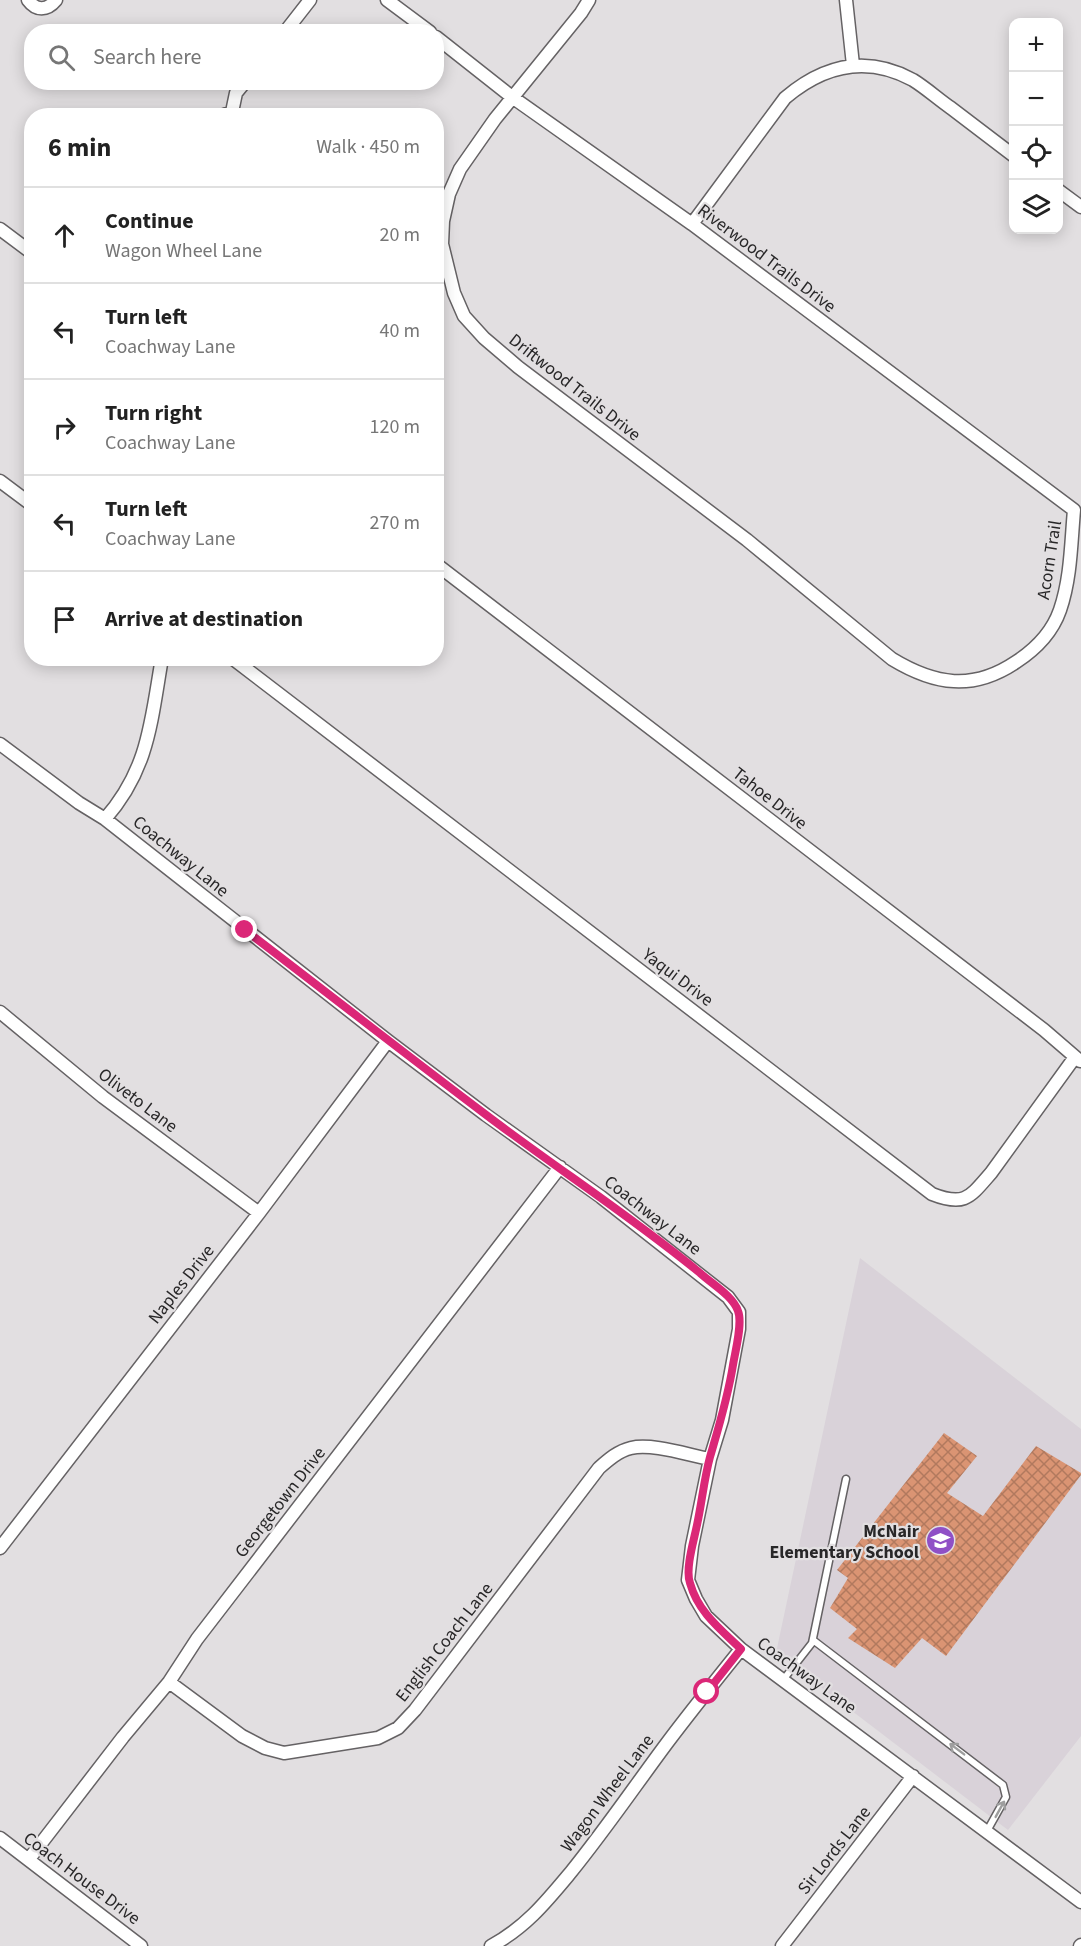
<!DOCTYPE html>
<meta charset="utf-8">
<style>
body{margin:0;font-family:"Source Sans 3",sans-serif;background:#f6f6f6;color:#222}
.controls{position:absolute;right:18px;top:18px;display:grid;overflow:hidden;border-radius:12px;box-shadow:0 3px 15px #0003}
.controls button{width:54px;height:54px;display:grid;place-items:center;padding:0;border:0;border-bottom:2px solid #e0e0e0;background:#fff;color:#222;font:30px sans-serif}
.stop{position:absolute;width:18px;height:18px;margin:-14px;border:4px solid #db2777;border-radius:50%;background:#fff}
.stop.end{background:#db2777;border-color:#fff;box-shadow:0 2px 6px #0008}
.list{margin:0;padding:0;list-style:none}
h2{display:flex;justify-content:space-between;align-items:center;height:78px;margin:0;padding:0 24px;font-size:26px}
h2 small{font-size:20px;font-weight:400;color:#767676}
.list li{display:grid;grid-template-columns:39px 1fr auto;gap:18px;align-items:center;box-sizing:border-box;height:96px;padding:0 24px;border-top:2px solid #e0e0e0}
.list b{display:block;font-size:22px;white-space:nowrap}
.list p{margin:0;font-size:20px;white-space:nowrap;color:#767676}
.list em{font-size:20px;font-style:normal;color:#767676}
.icon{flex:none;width:33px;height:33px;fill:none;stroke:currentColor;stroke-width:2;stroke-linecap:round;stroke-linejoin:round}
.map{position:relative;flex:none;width:1081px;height:1946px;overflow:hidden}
.search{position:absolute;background:#fff;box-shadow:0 3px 15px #0003;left:24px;top:24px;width:420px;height:66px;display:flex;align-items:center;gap:15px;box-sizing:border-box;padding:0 21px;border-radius:24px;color:#767676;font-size:22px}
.panel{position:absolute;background:#fff;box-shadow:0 3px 15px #0003;left:24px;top:108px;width:420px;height:558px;border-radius:24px}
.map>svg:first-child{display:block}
</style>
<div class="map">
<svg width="1081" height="1946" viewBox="0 0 1081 1946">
<defs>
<pattern id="building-cross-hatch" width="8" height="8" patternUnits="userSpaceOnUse" patternTransform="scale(1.5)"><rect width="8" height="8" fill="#da9473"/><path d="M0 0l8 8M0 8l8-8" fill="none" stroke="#b1795e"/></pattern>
</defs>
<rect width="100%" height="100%" fill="#e2dfe1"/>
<path fill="#d9d2d9" d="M860,1258L1081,1429V1736L1008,1830L776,1653Z"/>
<path fill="url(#building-cross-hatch)" d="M944,1433L977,1456L947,1493L983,1516L1036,1446L1081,1473V1475L946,1656L922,1638L895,1668L848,1638L857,1629L830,1608L848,1578L837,1570Z"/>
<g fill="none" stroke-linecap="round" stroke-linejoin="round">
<defs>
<path id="service" d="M813,1640L1003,1785L1006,1797L987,1831
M783,1680L812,1643L846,1479"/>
<path id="minor" d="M28,0C36,11 47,11 56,0
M387,0L430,32
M589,0L581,13L495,119L460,169L449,194L443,221L442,244L454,293L464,316L484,338L518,367L747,540L892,659C935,685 973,691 1016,662C1036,649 1052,633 1060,610C1071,578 1071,543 1074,510
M846,0L853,65
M285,32L310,0
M436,37L512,97L692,224L1074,510
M232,112L236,93L245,82
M221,116L232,112L241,116
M1058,190L1081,207
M692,224L785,98C824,65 867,55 913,80C926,88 938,99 951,108C972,124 993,140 1014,156
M0,229L32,253
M0,481L32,505
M436,564L1044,1030L1080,1061
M232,658L932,1194C965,1207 970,1197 991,1173L1075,1057
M0,744L79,803L105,819L388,1041L486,1115L601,1197L728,1297L739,1312V1329L722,1420L710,1459L692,1546L688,1580L696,1599L706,1616L741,1649L1081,1902
M105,819C149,769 151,721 162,658
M0,1012L103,1097L259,1213
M0,1548L259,1213L388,1041
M169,1682L242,1736L265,1748L284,1753L378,1738L398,1728L415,1710L599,1468C608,1460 618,1451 631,1448C652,1443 688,1455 710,1459
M0,1838L141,1946
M29,1859L123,1737L169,1682L197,1639L560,1167
M491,1946C526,1927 546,1902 571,1872C605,1830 635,1786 667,1743C691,1711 716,1680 741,1649
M782,1946L913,1776
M1080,1946L1081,1945"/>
</defs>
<use href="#service" stroke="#656264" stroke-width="9"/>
<use href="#minor" stroke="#656264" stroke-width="15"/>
<use href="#service" stroke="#fff" stroke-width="6"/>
<use href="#minor" stroke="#fff" stroke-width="12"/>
</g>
<defs><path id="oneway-shaft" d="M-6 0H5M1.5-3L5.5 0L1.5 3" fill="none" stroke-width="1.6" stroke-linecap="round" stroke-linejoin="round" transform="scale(1.5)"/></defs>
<g stroke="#9e9e9e">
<use href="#oneway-shaft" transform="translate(957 1749) rotate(-143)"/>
<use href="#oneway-shaft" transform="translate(1000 1809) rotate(-61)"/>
</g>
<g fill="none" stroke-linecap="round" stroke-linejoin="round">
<path stroke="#db2777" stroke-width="8" d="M245,930C325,991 404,1053 485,1114C556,1168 631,1216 700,1273C712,1284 733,1296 738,1311C743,1323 735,1352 733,1365C728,1397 719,1426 710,1457C704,1479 702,1502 697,1525C694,1540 685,1569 690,1583C698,1612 720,1629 741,1649L707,1692"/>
</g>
<defs>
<symbol id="school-disc" viewBox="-11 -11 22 22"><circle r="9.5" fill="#8f50c6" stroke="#e2dfe1"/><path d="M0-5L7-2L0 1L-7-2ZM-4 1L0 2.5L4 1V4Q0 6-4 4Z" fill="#fff"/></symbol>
</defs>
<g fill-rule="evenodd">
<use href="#school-disc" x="924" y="1524" width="33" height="33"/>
</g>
<g text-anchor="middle" stroke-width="4.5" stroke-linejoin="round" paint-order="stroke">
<g font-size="18" fill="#282728" stroke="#e2dfe1">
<text transform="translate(767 258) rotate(37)" y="6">Riverwood Trails Drive</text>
<text transform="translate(575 387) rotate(38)" y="6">Driftwood Trails Drive</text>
<text transform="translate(1049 560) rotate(-81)" y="6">Acorn Trail</text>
<text transform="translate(770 798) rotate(38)" y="6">Tahoe Drive</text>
<text transform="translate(181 856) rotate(39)" y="6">Coachway Lane</text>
<text transform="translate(678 977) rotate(37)" y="6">Yaqui Drive</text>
<text transform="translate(138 1100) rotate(37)" y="6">Oliveto Lane</text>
<text transform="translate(653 1215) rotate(38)" y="6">Coachway Lane</text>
<text transform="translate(181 1284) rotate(-52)" y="6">Naples Drive</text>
<text transform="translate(280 1502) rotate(-52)" y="6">Georgetown Drive</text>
<text transform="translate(444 1642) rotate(-52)" y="6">English Coach Lane</text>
<text transform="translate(807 1675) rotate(36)" y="6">Coachway Lane</text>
<text transform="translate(607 1793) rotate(-53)" y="6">Wagon Wheel Lane</text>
<text transform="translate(834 1850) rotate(-52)" y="6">Sir Lords Lane</text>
<text transform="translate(82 1878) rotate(37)" y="6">Coach House Drive</text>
</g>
<g font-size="18" font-weight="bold" fill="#282728" stroke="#e2dfe1" text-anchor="end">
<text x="919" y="1537">McNair<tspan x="919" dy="21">Elementary School</tspan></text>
</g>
</g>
</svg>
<div class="controls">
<button>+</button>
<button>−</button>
<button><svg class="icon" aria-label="locate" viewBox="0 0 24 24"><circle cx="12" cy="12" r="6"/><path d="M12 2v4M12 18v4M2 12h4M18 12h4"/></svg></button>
<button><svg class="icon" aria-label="layers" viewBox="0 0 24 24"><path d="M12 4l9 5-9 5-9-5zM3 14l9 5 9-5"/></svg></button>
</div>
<div class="stop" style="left:707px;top:1692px"></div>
<div class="stop end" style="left:245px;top:930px"></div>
<div class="search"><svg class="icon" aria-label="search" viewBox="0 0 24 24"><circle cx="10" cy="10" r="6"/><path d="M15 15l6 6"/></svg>Search here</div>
<section class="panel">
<h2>6 min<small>Walk · 450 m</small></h2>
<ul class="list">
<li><svg class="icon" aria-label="ahead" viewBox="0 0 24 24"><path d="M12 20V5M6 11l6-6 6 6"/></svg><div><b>Continue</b><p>Wagon Wheel Lane</p></div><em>20 m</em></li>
<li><svg class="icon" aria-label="left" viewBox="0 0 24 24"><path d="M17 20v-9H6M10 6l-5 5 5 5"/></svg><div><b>Turn left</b><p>Coachway Lane</p></div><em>40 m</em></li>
<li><svg class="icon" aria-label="right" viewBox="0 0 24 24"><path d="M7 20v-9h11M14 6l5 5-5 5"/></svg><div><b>Turn right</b><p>Coachway Lane</p></div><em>120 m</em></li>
<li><svg class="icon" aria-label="left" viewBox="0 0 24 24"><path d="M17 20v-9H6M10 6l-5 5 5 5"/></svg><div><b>Turn left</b><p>Coachway Lane</p></div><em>270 m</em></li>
<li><svg class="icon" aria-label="arrive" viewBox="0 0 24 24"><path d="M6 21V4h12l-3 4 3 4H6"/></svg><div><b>Arrive at destination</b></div></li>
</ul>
</section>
</div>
